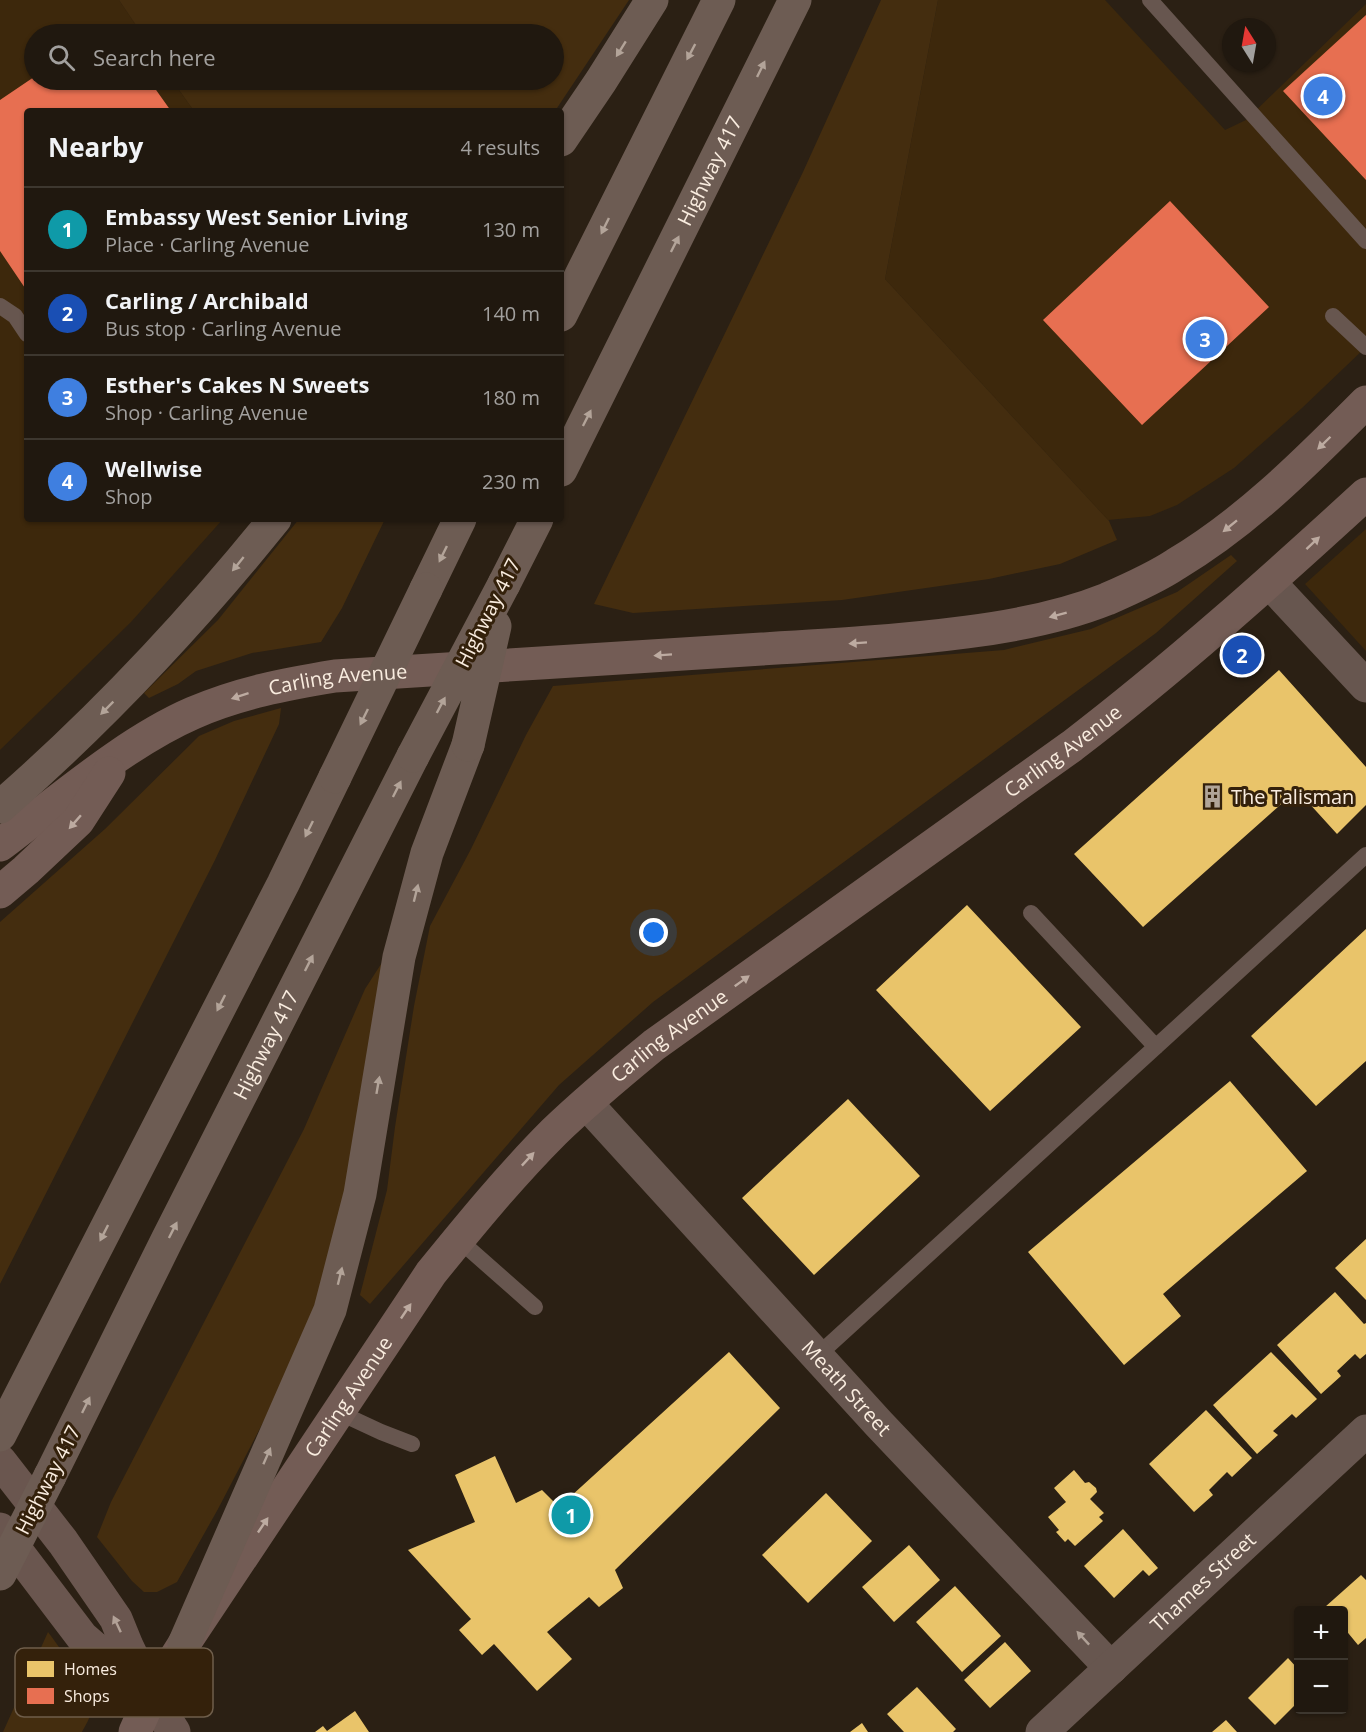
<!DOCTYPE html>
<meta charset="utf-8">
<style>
body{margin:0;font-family:"Open Sans",sans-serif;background:#282118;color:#f1f3f6}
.controls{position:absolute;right:18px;bottom:18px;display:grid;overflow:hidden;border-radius:6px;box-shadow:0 2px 4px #0004}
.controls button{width:54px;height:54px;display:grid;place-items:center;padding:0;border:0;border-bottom:2px solid #3d372f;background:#20180f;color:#f1f3f6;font:30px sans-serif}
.compass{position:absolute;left:1222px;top:18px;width:54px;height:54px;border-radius:50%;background:#20180f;box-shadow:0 2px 4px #0004;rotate:349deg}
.you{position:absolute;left:654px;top:933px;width:21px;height:21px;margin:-15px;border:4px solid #fff;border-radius:50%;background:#1a73e8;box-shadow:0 0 0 9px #1a73e833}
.badge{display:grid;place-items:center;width:39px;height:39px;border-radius:50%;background:#d93025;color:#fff;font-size:20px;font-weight:700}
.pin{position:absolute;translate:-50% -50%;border:3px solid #fff;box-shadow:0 2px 6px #0006}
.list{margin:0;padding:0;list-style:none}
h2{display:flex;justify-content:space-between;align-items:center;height:78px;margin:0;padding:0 24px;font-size:26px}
h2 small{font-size:20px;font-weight:400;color:#a2a09e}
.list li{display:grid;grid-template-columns:39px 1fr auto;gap:18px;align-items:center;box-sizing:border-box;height:84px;padding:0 24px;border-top:2px solid #3d372f}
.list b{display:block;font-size:22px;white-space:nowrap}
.list p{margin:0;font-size:20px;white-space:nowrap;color:#a2a09e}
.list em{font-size:20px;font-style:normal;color:#a2a09e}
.icon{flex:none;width:33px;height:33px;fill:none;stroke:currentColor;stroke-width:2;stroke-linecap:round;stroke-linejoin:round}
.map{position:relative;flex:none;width:1366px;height:1732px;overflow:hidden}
.search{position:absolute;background:#20180f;box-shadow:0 2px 4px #0004;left:24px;top:24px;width:540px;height:66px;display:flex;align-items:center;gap:15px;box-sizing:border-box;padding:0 21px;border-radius:33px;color:#a2a09e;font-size:22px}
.panel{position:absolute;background:#20180f;box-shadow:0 2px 4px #0004;left:24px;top:108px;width:540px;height:414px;border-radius:6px}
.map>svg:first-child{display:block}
</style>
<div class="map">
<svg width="1366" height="1732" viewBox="0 0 1366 1732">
<rect width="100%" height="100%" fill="#2b2014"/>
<path fill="#3d280c" d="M0,0H119L142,34H34V80H172L194,111H27V519H223L131,622L0,750Z
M938,0H1105L1225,130L1246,120L1366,4V347L1302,408L1234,468L1177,505L1150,516L1108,520L885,279Z
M1366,529V651L1305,584Z"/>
<path fill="#442d0f" d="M119,0H629L555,111H194L172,80H554V34H142Z
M881,0H938L885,279L1109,521L1117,540L1060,564L989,579L842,600L633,613L594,604L803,172Z
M299,519H385L342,608L321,642L252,653L196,671L178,684L149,698L144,693L218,620Z
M1231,555L1237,561L1156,633L653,1002L559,1085L370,1304L360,1295L387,1190L395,1127L414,1006L430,926L471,849L526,735L553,686L1004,650L1091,629L1177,592Z
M281,708L279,724L215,860L0,1284V922L105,829L199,736L234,721Z
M392,947L332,1258L295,1361L218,1509L177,1582L157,1592H144L132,1581L97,1537L111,1502L304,1129L365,989Z
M48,1632C61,1650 91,1688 91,1710C91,1717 85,1726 82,1732H3Z"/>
<path fill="#e9c46a" d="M1279,670L1366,767V805L1337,834L1297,790L1143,927L1074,854Z
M967,905L1081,1027L990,1111L876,990Z
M1366,929V1061L1316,1106L1251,1036Z
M1230,1081L1307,1171L1163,1294L1181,1316L1124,1365L1028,1252Z
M848,1099L920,1176L814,1275L742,1198Z
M1366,1239V1300L1335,1268Z
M1335,1292L1364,1324L1366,1323V1354L1360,1359L1355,1354L1337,1371L1341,1376L1321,1394L1277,1345Z
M729,1352L780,1408L615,1570L623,1588L599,1607L589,1597L547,1632L572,1659L537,1691L494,1644L482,1655L459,1630L471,1619L408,1550L475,1522L455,1475L495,1456L516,1503L542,1490L559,1507Z
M1271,1352L1317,1399L1296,1418L1292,1414L1273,1431L1278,1435L1257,1454L1213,1405Z
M1206,1410L1252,1458L1232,1477L1227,1472L1209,1490L1213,1495L1194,1512L1149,1464Z
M1074,1470L1085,1483L1089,1482L1096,1488L1097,1492L1090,1499L1104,1513L1099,1517L1103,1521L1075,1546L1068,1539L1065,1542L1056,1532L1059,1530L1048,1517L1066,1502L1054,1488Z
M826,1493L872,1541L808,1603L762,1555Z
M1123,1529L1158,1568L1149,1576L1143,1570L1114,1598L1084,1566Z
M909,1545L940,1580L894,1622L862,1587Z
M1361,1575L1366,1580V1638L1358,1645L1344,1628V1610H1328L1325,1607Z
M955,1586L1001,1636L962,1672L916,1622Z
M1005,1642L1031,1671L990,1708L964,1680Z
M1288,1658L1298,1669V1702L1275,1725L1248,1698Z
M917,1687L956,1729L953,1732H904L887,1714Z
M355,1711L369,1732H315L323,1726L327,1731Z
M1226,1720L1237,1732H1212Z
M862,1723L868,1732H850Z"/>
<path fill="#e76f51" d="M1366,15V180L1283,91Z
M112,24L119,34H96Z
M34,77V80H149L171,111H27V291L0,251V100Z
M1170,201L1269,307L1142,425L1043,320Z"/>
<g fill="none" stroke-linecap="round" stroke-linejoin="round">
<path stroke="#67564f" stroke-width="16" d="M1150,0L1366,241
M0,306L15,316L27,334
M1333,316L1366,347
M1031,913L1156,1047
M458,1239L535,1307
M817,1356L1366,855
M338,1412L381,1432L412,1444"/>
<g stroke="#67564f" stroke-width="33">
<path d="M1270,583L1366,686"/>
<path id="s1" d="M586,1103L879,1424L1111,1668"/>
<path id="s2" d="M1042,1732L1366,1431"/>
</g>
<path stroke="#6a564f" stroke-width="33" d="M0,1461L63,1542L116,1619L127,1646L151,1696L174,1732
M0,1529L82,1637L142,1689"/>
<g stroke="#735c55" stroke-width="33">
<path id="s3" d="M0,845C59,801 126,742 193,713C239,693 286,684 335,676C477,667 620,658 762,649C830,645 899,641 967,632C1014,626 1062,617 1107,599C1130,589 1155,578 1176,564C1248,521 1307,461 1366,402"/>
<path d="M0,892L26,870L78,821L109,773"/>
<path id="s4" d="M135,1732L151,1696L184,1644L431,1273C470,1225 510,1176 554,1132C586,1101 620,1073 654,1045L1072,746C1175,667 1271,581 1366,494"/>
</g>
<g stroke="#6d5c53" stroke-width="33">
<path d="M561,140L601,81L652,0"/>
<path d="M561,315L719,0"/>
<path id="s5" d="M561,470L795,0"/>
<path d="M504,584L537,519"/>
<path d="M426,589L460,519"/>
<path d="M0,807C101,719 191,623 275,519"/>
<path d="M0,1435L283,884L335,777"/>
<path id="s6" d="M50,1476L167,1240L413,756"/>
<path d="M184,1644L330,1310L360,1194L399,957L427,853L468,745"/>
</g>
<path stroke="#6d5c53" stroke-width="33" d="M468,745L495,626
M413,756L504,584
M335,777L426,589
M0,1574L50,1476"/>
</g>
<defs><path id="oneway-solid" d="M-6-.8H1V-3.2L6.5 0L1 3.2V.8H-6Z" transform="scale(1.5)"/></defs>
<g fill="#b3a499">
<use href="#oneway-solid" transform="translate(621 49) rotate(122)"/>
<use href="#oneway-solid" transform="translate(691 52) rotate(118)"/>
<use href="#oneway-solid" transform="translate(761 69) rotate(-64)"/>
<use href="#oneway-solid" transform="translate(605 226) rotate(116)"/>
<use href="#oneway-solid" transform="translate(675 244) rotate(-63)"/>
<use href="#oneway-solid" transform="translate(587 418) rotate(-63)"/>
<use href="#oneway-solid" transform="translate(443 554) rotate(116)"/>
<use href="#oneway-solid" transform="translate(238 564) rotate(129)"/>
<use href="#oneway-solid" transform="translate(441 705) rotate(-62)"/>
<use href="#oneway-solid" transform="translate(107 708) rotate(135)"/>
<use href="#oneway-solid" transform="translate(364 717) rotate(116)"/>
<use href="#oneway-solid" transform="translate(397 789) rotate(-63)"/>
<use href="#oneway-solid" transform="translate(309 829) rotate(116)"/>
<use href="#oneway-solid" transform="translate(416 893) rotate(-76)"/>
<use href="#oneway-solid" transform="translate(309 963) rotate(-63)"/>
<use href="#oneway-solid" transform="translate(221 1003) rotate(117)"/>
<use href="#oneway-solid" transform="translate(378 1085) rotate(-80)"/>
<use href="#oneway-solid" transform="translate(173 1230) rotate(-63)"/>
<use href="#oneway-solid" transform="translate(104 1233) rotate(117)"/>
<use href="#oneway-solid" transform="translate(340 1276) rotate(-76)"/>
<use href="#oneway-solid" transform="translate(86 1405) rotate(-64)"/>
<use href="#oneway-solid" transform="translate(267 1456) rotate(-66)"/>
</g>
<g fill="#bdaba1">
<use href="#oneway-solid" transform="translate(1324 443) rotate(136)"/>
<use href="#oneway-solid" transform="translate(1230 526) rotate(141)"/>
<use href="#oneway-solid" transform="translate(1313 543) rotate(-43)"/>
<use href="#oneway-solid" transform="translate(1058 615) rotate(165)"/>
<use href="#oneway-solid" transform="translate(858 643) rotate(176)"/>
<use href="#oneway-solid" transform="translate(663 655) rotate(176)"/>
<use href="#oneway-solid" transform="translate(240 696) rotate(162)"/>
<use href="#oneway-solid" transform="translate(75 822) rotate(131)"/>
<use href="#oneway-solid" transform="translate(742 981) rotate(-36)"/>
<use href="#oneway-solid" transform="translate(528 1159) rotate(-47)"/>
<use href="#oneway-solid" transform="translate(406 1311) rotate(-56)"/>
<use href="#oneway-solid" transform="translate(263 1525) rotate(-56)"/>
</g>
<use fill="#b2a197" href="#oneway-solid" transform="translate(117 1624) rotate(-115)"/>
<use fill="#b0a197" href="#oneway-solid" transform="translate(1083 1638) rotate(-133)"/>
<defs>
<symbol id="building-bare" viewBox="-9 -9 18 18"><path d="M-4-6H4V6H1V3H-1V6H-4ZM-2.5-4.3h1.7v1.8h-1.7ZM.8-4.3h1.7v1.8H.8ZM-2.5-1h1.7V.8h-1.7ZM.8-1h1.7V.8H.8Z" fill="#b1a598" stroke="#34210b" stroke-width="2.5" paint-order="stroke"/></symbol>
</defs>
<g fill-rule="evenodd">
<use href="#building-bare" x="1196" y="780" width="33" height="33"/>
</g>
<g text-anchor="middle" stroke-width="6" stroke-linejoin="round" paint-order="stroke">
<g font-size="20" fill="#f9ecdf" stroke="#34210b">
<text dy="7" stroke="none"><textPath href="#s5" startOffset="334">Highway 417</textPath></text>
<text transform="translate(488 613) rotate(-63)" y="7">Highway 417</text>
<text dy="7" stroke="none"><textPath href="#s3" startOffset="384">Carling Avenue</textPath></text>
<text dy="7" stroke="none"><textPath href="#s4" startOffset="1370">Carling Avenue</textPath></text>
<text dy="7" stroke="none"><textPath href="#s4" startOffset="884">Carling Avenue</textPath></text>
<text dy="7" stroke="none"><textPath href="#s6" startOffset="482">Highway 417</textPath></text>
<text dy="7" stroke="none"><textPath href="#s1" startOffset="386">Meath Street</textPath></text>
<text dy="7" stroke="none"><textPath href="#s4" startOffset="398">Carling Avenue</textPath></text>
<text transform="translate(48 1480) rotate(-63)" y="7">Highway 417</text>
<text dy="7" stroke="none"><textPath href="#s2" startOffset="220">Thames Street</textPath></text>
</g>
<g font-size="20" fill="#f9ecdf" stroke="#34210b" text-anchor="start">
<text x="1231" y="804">The Talisman</text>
</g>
</g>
<rect x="15" y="1648" width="198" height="69" rx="9" fill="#34210b" stroke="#6f5e4b" stroke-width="1.5"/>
<rect x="27" y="1661" width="27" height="16" fill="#e9c46a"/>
<rect x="27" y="1688" width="27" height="16" fill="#e76f51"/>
<g font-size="16" fill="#f9ecdf">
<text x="64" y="1675">Homes</text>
<text x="64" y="1702">Shops</text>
</g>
</svg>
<div class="controls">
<button>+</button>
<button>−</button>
</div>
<svg class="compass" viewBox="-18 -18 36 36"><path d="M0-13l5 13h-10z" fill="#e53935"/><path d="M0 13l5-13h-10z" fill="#a2a09e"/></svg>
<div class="you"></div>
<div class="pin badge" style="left:571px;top:1515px;background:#0f9aa8">1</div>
<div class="pin badge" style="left:1242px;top:655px;background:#1a4fb4">2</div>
<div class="pin badge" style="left:1205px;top:339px;background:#3f7fe0">3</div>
<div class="pin badge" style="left:1323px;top:96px;background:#3f7fe0">4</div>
<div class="search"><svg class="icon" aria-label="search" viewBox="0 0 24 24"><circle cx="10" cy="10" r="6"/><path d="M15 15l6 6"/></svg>Search here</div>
<section class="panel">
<h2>Nearby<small>4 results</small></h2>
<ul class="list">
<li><span class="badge" style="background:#0f9aa8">1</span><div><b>Embassy West Senior Living</b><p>Place · Carling Avenue</p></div><em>130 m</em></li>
<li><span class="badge" style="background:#1a4fb4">2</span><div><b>Carling / Archibald</b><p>Bus stop · Carling Avenue</p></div><em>140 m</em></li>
<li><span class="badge" style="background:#3f7fe0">3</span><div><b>Esther's Cakes N Sweets</b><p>Shop · Carling Avenue</p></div><em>180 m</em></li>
<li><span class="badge" style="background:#3f7fe0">4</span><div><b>Wellwise</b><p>Shop</p></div><em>230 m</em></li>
</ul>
</section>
</div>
